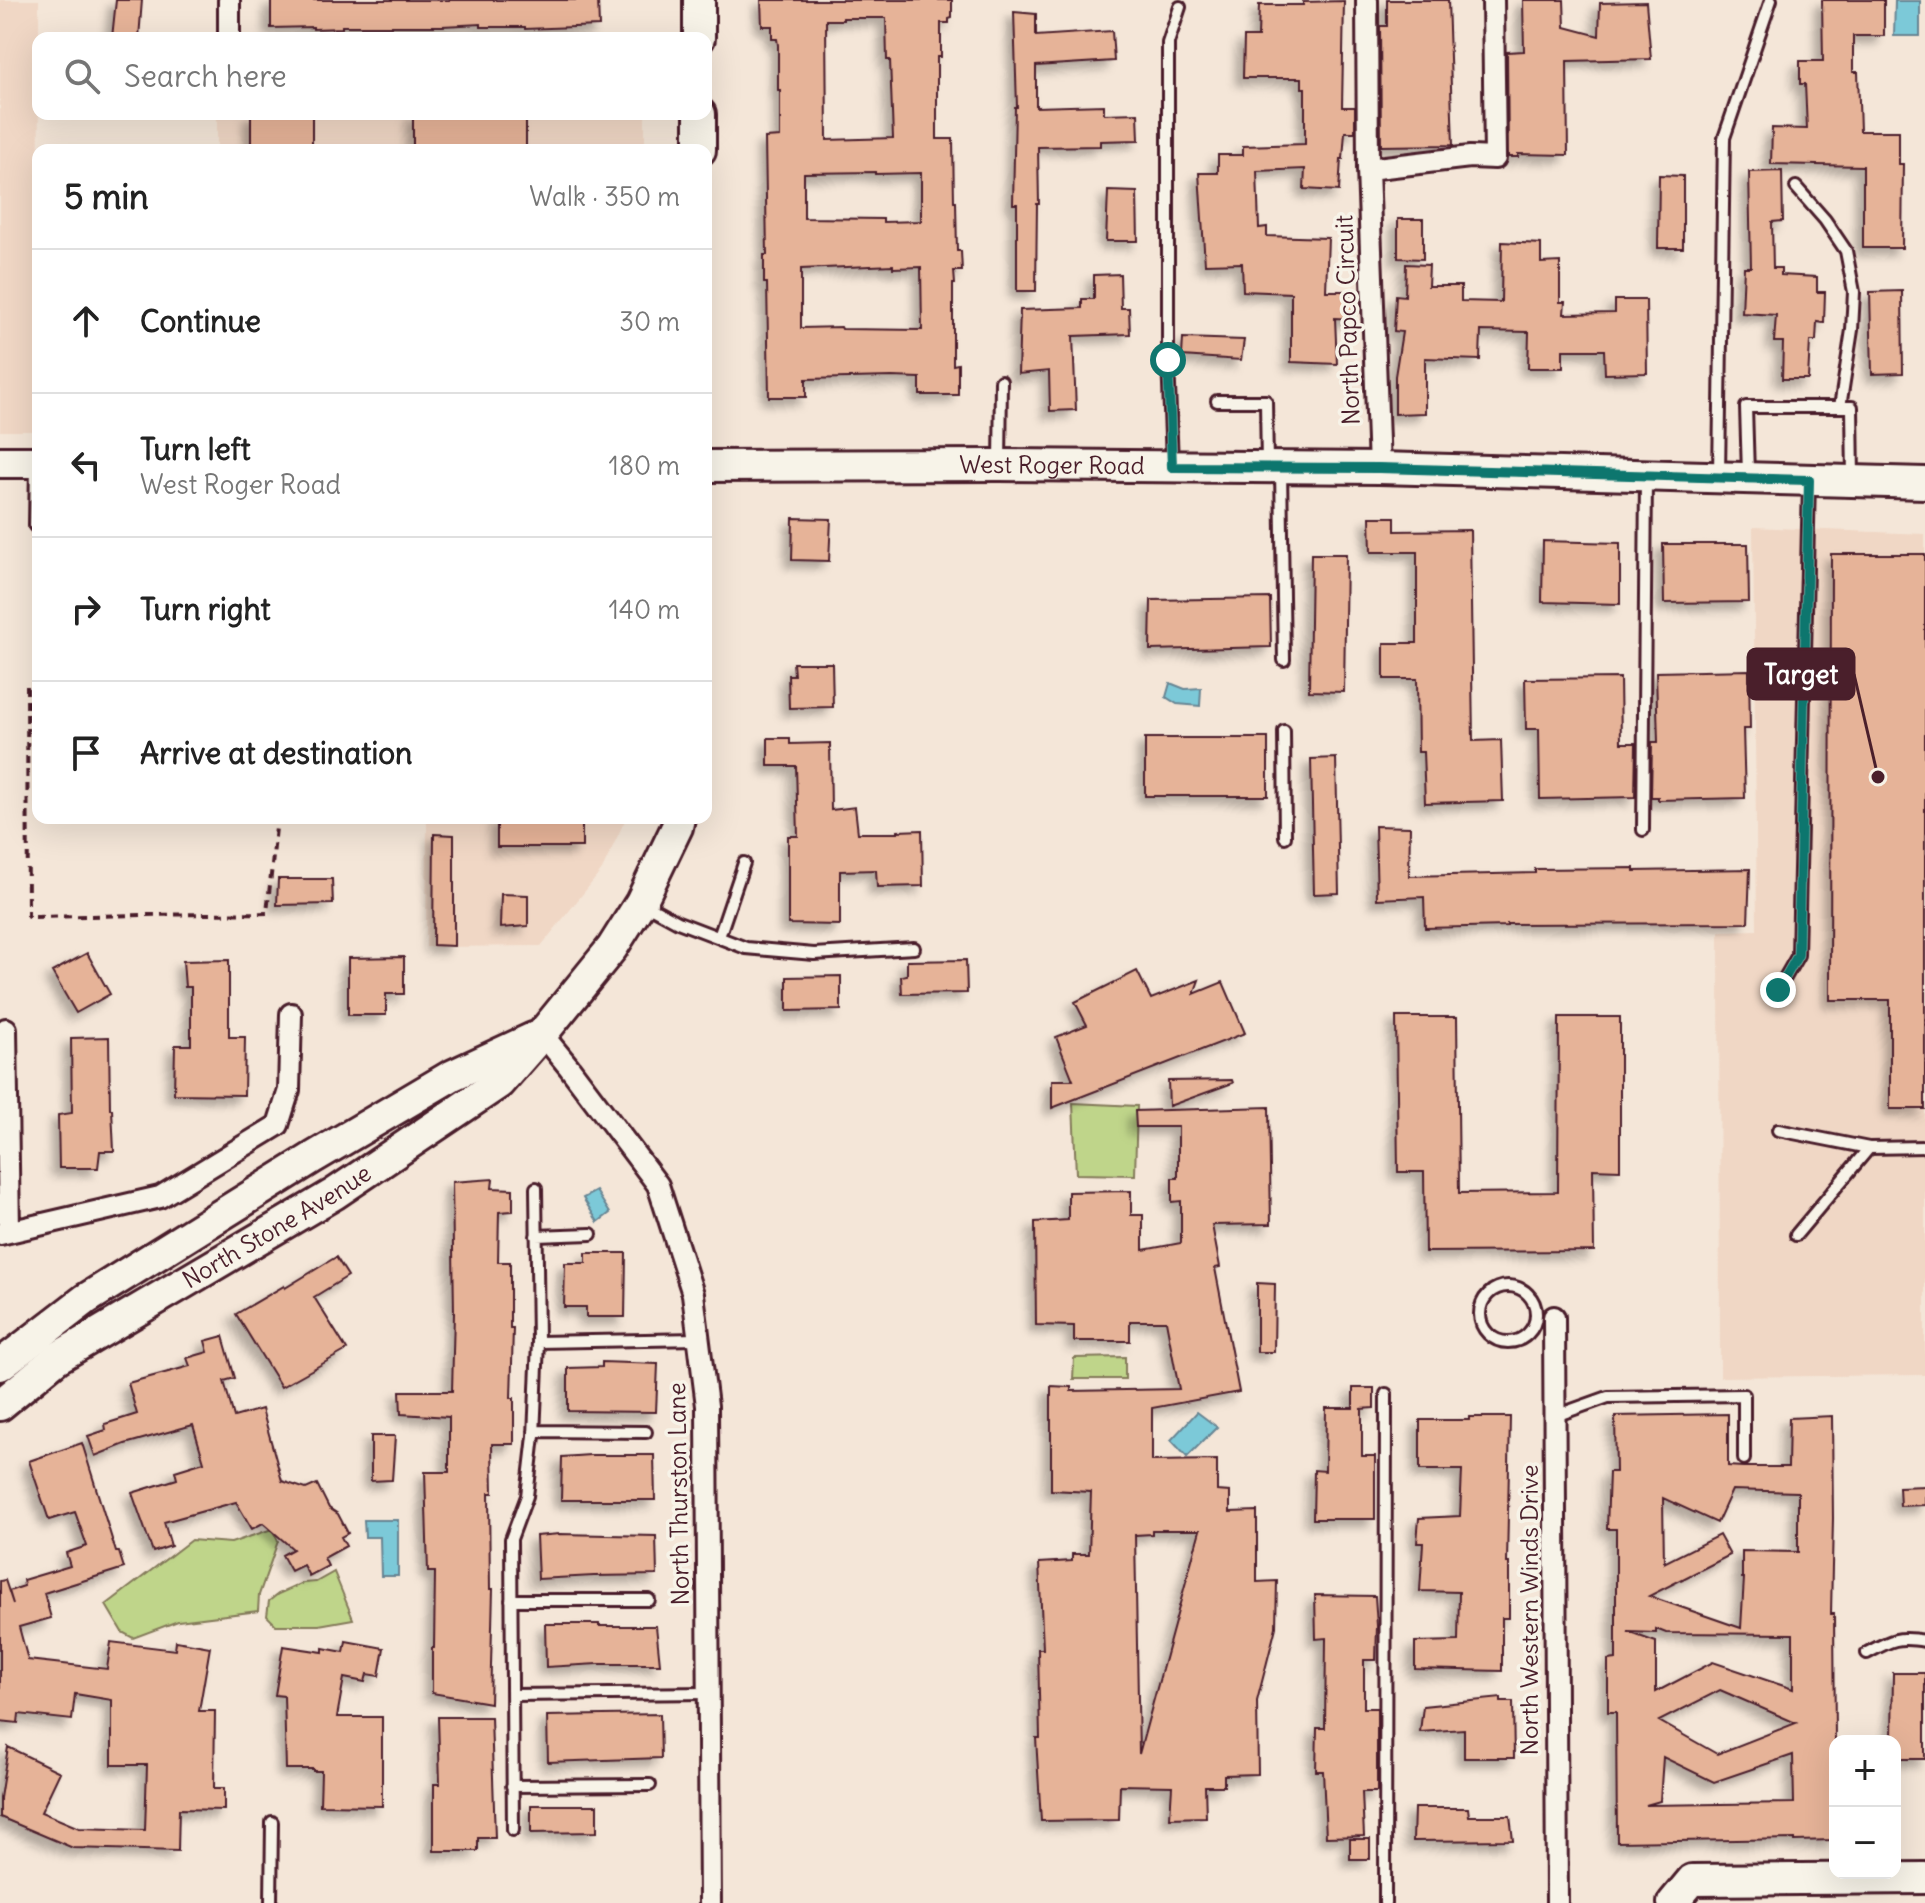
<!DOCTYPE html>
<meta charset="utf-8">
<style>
body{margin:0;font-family:Delius,sans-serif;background:#f6f6f6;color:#222}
.controls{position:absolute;right:24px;bottom:24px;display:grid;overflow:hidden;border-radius:16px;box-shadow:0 8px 32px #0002}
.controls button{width:72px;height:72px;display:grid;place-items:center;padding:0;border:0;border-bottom:2px solid #e0e0e0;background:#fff;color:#222;font:40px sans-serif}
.stop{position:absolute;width:24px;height:24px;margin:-18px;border:6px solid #0f766e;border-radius:50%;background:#fff}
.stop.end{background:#0f766e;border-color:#fff;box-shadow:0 2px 8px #0008}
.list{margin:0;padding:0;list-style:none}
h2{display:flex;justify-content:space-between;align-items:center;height:104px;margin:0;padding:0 32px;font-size:34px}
h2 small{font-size:26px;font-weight:400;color:#767676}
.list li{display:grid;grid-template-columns:52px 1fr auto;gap:24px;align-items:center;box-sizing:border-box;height:144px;padding:0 32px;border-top:2px solid #e0e0e0}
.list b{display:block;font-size:30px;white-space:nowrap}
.list p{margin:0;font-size:26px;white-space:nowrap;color:#767676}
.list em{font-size:26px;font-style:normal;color:#767676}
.icon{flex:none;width:44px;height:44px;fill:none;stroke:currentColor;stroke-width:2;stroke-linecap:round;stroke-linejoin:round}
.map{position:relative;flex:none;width:1925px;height:1903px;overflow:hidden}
.search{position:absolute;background:#fff;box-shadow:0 8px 32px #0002;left:32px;top:32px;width:680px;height:88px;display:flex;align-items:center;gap:20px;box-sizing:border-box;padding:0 28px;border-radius:16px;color:#767676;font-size:30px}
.panel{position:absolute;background:#fff;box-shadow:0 8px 32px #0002;left:32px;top:144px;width:680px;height:680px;border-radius:16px}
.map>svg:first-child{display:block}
</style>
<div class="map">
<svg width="1925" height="1903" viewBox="0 0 1925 1903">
<defs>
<filter id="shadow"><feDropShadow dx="-7" dy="7" stdDeviation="4" flood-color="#0004"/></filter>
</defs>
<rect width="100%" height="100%" fill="#f4e6d8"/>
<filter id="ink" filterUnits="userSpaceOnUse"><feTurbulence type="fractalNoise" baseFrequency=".0125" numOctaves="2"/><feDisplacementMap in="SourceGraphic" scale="16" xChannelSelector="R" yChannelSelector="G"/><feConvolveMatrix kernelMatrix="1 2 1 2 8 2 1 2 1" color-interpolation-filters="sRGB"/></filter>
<g filter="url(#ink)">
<path fill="#f0d7c5" d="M0,0H39L38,431H0Z
M217,114H645V150H217Z
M1753,527L1925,534V1375L1720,1377L1719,931L1757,930Z
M427,818H626L602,870L541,946L426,947Z"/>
<path fill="#bfd58a" stroke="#847a5a" stroke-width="2" d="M1073,1103L1137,1106L1135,1175L1076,1174Z
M1125,1357V1379H1073L1074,1358Z
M272,1529L278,1541L259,1595L258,1611L178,1621L133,1638L122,1632L106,1605L191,1540L231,1543Z
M334,1572L353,1619L319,1625H276L267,1616L269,1601L278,1594L303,1583L316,1582Z"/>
<path fill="#7bc9d8" stroke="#678593" stroke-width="2" d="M1895,1H1920V36H1894Z
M1170,683L1185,689L1201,688L1200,706L1177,704L1166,697Z
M596,1191L610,1213L598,1222L583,1198Z
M1197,1412L1217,1427L1187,1457L1171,1440Z
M364,1520H398V1576H381L380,1537H365Z"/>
<path fill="#e6b398" stroke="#4a1f2b" stroke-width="2" fill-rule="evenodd" filter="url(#shadow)" d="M116,0H142L139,38H112Z
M271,0H598L599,26L525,29V27H481V24L442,26H342V28L313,29V27L271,28Z
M761,0H952V18L949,19V23H941V57H937V139H953L954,202H956L957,251H961L962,271H954L955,284H953V365L958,364V395H920V378L892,377L806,379V397H769L767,283H764V255H767L765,138L780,137V90H778V45L777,39H772V26H762ZM843,18H886L887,60H890L893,138L827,140L826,20H843ZM875,172V174L921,173V221L883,222V219L804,218V173ZM893,265V268L921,267L922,330L842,329L841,327L801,328V269Z
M1387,0H1448L1453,145L1381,146L1380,26H1387Z
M1523,0H1564L1565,27L1599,36L1600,3L1646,2L1651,59L1567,61L1568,155L1518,154V157H1508L1507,52L1524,51Z
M1822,0H1884V36H1853V72H1858L1860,131H1899V164H1903L1902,248H1863V166L1771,164L1772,128L1807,129L1805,84H1800V61H1823Z
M1344,1L1342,107H1355V132H1345L1343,159H1341L1339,191L1304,189L1305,169L1257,171L1259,228L1267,227V236L1328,238L1326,291H1350V301H1354V319L1335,318L1337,364L1291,362V293L1243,291L1242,263L1205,264L1199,173H1218V155H1243V146L1305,144V88H1302V78H1243L1244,37H1258L1259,5H1303V2Z
M1014,12L1036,14V36L1112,31L1114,61L1036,66V107L1104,105V114L1138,113L1139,140L1100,141V146L1038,147L1039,204H1037L1036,291H1017V204H1013L1015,107H1017Z
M251,114H312V150H251Z
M413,114H526V150H413Z
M1782,171L1783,221L1772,222L1773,268H1781V275L1817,277V292H1825L1824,323L1817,322L1816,341H1810L1808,379H1782L1783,342H1774L1776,315L1742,313L1744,267H1751L1749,172Z
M1659,175L1683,176V248H1658Z
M1108,191L1137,192L1138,241H1106Z
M1398,219H1423V259L1398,258Z
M1502,242L1541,244V263L1560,262V302H1565L1564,314L1615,313V300H1646L1647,373L1605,374L1604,350H1563V368H1528L1529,332L1481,331L1480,360L1425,358V413L1395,414V376L1402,332L1394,331L1396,295L1405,296L1406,264L1429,265L1428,286H1461V301L1501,302Z
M1120,274L1121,308H1129L1130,334L1073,336L1076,410L1050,411L1049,371L1018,374L1020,310L1082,308V299H1094V275Z
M1902,291L1903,373L1872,374L1870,292Z
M1183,338L1244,340L1241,360L1182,356Z
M1370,517H1395V531L1470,530L1473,741L1501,740L1503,801L1425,803L1423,752H1418L1417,679H1384V643H1417V552H1371Z
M793,518L831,519L829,561L792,560Z
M1543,541L1620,543V604L1542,602Z
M1663,544H1748L1749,602L1664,603Z
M1311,554H1346L1344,692L1309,691Z
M1831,554H1925V1109H1890V1000H1830Z
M1270,598L1271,647L1150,650L1151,600Z
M793,663H832L833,707L789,708L788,675H794Z
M1749,670L1750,729H1743L1745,798L1658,800V797H1651L1652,742H1658L1656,672Z
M1620,678L1621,743H1636L1635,797L1540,799L1539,729H1526L1525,679Z
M768,738H790V744L830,743L831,810L855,807L858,833H898V831L922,830L923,886L877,887L876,870L840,871V925L788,924V836H798L796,766H768Z
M1145,738H1268V796H1145Z
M1336,758L1339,893L1314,894L1311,759Z
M497,818H582V847H497Z
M1375,826L1410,827L1409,876L1535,873V869L1634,868V871L1750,869L1748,923L1507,924V926L1425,928L1424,897L1377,899Z
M434,834L454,835V946L433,945Z
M278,879H332L333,904L277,905Z
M501,894L528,895V926L500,928Z
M87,953L110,994L76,1013L52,972Z
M404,957V994H386V1015H348V958Z
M229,960V1037H245L244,1095L174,1094L175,1045H191V987H185L183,961Z
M966,960L967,993L902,994L901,976L907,975V961Z
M1137,971L1151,999L1199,980L1194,994L1223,982L1245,1033L1052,1108V1080H1073L1056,1037L1087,1025L1075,1002Z
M841,976V1010L787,1011V977Z
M1396,1017H1457L1459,1193L1558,1192L1559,1017H1620V1170L1593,1169L1594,1251L1425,1252L1424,1172H1398Z
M109,1037L110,1109H112L114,1151H100L98,1168H59L58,1115L72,1113L71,1038Z
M1232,1080L1233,1083L1169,1106L1168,1081Z
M1269,1107L1271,1224L1212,1225L1220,1267L1215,1268L1239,1392L1152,1408V1461L1217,1460V1491L1230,1492V1512L1257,1511V1582L1277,1581L1276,1627L1257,1701L1258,1774L1224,1775V1786H1205L1206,1817L1170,1818L1172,1786L1120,1785L1119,1820L1041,1821L1036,1738H1040L1038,1649H1043L1039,1563L1072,1561V1554H1089L1091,1492L1051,1490V1386L1071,1387V1391L1179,1389L1166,1321H1130V1341H1074V1326L1036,1325L1035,1222L1068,1220V1192L1131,1191V1215H1143V1250L1181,1243V1201L1172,1202V1178H1178V1127H1136L1135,1111ZM1152,1530H1200L1139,1754L1135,1535L1152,1534Z
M493,1179L492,1188L513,1189V1211L499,1212L498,1262H510V1328H513L511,1398H514V1444H492L493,1493H489L490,1589H493L490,1703L432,1693V1648H434L435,1572H428L425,1472H449V1417L401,1414L400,1391H452L454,1313L452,1182Z
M586,1253H626L625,1317H586V1307H564L565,1263H586Z
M336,1257L348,1276L314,1297L347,1350L281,1387L236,1314L284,1286L285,1288Z
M1257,1283L1275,1284L1274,1352H1257Z
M223,1336L235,1378L224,1381L234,1417L262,1409L282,1481L306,1489L317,1484L329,1508L338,1514L348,1533L341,1537L346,1546L324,1558L328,1566L309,1576L303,1565L291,1571L282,1555L293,1549L263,1523L252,1529L236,1502L164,1522L171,1546L153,1552L132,1493L177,1479L175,1471L204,1462L193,1425L125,1444L95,1456L88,1436L106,1430L105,1424L137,1414L128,1383L190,1366L187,1358L208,1352L205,1341Z
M602,1362L658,1364L656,1412L568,1411V1368L602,1367Z
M1353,1388H1374V1408L1360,1409H1362V1456H1375V1519H1313L1314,1470L1325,1471L1326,1408H1353Z
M1728,1414V1466L1743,1467H1788L1789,1418L1832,1416L1833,1518L1831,1614H1834L1835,1741V1744H1833L1835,1840L1795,1841V1839L1617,1842L1616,1712H1608V1660L1616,1659V1529H1607L1609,1472H1616L1615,1416ZM1732,1490L1798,1492V1552L1742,1551V1578H1744L1741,1628L1649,1596L1730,1555L1719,1535L1664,1563L1663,1498L1717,1523ZM1656,1629L1666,1633L1793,1634V1689L1713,1662L1656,1692V1642L1628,1632L1656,1633ZM1720,1690L1796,1723L1717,1754L1659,1721ZM1793,1755L1794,1803L1646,1805L1660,1801L1663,1757L1714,1782Z
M1469,1417H1510L1507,1563H1509V1618H1502V1671L1415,1669V1642L1458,1641L1459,1592L1420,1591L1423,1543H1417L1419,1518L1460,1516L1462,1470H1420V1420H1469Z
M371,1436H395L392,1480L371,1481Z
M82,1443L116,1552H119L124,1568L44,1593L51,1618L19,1627L28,1660L107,1669L111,1642L175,1650L176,1641L210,1647L199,1711H215L214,1788H224V1810L179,1809L178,1851L73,1848L0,1817V1798L8,1747L60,1772L41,1812L79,1828L145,1830L147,1765H112V1700L75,1694L72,1720L19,1714L18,1723L0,1721V1581L5,1580L13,1604L9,1591L24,1586L23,1580L70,1566L66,1553L87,1546L75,1512L49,1520L29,1461Z
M590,1455H654L655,1500H561L562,1457Z
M1925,1486V1505L1900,1506L1899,1487Z
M560,1534L656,1536L657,1575L594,1576L538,1579L536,1536Z
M1315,1595L1375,1596L1377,1626L1376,1660H1364V1708H1377V1792H1362L1364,1836L1326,1837L1323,1771H1316L1317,1728H1325L1326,1638L1316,1639Z
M545,1624H599V1626H656L660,1664H598L546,1667Z
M346,1641L384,1648L379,1676L367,1674L365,1682L344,1678L337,1717H382V1806L320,1805L321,1771H313V1769H286L284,1696L275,1695L283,1646L323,1652V1648L344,1652Z
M1893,1673H1925V1759H1895V1741H1892Z
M1501,1698V1702H1513L1514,1758H1464V1729L1420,1732L1423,1706Z
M660,1714L661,1758L548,1762L547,1716Z
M438,1717H491L495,1838H478V1851H434V1784H440Z
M531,1805H597V1832L531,1833Z
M1414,1808H1468L1469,1816H1510L1513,1840L1413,1841Z
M1350,1839H1370V1859H1350Z"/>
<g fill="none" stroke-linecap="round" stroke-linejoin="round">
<defs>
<path id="lane" d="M1796,187L1825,220L1846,251L1854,292L1852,330L1840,407
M1217,401H1266L1267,466
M36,463L35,526L38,528
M1000,463L1001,381
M1172,463L1168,360V43L1180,7
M1281,470L1284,660
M1719,474L1724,138L1771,0
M1748,474L1746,407H1852L1853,479
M1284,731L1285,837
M1643,830L1646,478
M643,903L678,922L746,948L814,954L914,948
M719,937L744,863
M1778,990L1798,955L1809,482
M1778,1130L1869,1148
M536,1188L538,1342
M1796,1235L1869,1148L1925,1147
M536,1236L591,1234
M1480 1314a28 28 0 1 1 56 0a28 28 0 1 1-56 0Z
M1555,1416L1608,1397L1744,1395V1459
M534,1431L646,1432
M511,1600H649
M1867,1653C1891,1640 1897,1636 1925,1641
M512,1695L709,1693
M512,1786L650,1785
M513,1830L511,1539L527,1496L534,1436L538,1342L698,1339
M271,1903L272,1822
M1385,1903L1386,1394"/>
<path id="street" d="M229,0V38
M1367,0L1368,169L1379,468
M1368,169L1470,157L1495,158L1493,0
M6,1029L9,1232
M542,1034L569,1067L658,1185L693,1294L707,1406L710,1903
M0,1234L160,1197L278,1125L289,1090L291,1014
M1554,1317L1557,1903"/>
<g id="secondary">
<path d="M699,0V38"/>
<path d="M700,114V150"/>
<path d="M0,462H38"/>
<path id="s1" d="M706,466L1000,465L1379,468L1925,483"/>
<path d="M0,1365L86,1299L314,1157L451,1076L533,1038"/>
<path id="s2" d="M0,1405L57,1358L334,1194L499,1083L542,1034L612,948L641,902L677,827L679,818"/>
<path d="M1673,1903L1692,1880L1925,1878"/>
</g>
</defs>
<use href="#lane" stroke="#4a1f2b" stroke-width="16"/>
<use href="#street" stroke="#4a1f2b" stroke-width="26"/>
<use href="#secondary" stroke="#4a1f2b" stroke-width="36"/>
<path stroke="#4a1f2b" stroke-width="4" stroke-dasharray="8 6" stroke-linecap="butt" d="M27,686L28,917L267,913L277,818"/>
<use href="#lane" stroke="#f7f3e8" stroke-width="10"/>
<use href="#street" stroke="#f7f3e8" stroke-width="20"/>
<use href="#secondary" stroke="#f7f3e8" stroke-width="30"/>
</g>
</g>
<g fill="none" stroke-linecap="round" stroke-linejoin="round" filter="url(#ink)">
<path stroke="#0f766e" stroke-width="10" d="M1168,360L1172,467L1379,468L1809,480L1798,955L1778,990"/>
</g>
<g text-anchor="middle" stroke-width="7" stroke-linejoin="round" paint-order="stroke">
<g font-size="24" fill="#4a1f2b" stroke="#f7f3e8">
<text transform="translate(1348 320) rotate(-92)" y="8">North Papco Circuit</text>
<text dy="8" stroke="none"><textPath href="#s1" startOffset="346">West Roger Road</textPath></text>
<text dy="8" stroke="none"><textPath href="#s2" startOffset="330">North Stone Avenue</textPath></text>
<text transform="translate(679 1494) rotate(-91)" y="8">North Thurston Lane</text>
<text transform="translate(1530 1610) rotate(-90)" y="8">North Western Winds Drive</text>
</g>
</g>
<path fill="none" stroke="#4a1f2b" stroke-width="3" d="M1878 777L1854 674"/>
<circle fill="#4a1f2b" stroke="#f7f3e8" stroke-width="3" cx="1878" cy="777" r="8"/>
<rect fill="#4a1f2b" stroke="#4a1f2b" stroke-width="3" x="1748" y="649" width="106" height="50" rx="8"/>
<g font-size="26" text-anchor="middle" font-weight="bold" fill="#fff">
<text x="1801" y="684">Target</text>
</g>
</svg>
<div class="controls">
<button>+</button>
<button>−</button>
</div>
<div class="stop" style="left:1168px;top:360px"></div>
<div class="stop end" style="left:1778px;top:990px"></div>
<div class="search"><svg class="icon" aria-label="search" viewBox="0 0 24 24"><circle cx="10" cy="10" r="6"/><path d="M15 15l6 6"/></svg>Search here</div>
<section class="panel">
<h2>5 min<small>Walk · 350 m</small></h2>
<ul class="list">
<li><svg class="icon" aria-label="ahead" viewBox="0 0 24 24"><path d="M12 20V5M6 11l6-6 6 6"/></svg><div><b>Continue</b></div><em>30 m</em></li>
<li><svg class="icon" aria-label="left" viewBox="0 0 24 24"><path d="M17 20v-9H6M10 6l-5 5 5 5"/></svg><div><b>Turn left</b><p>West Roger Road</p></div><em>180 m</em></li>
<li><svg class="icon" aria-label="right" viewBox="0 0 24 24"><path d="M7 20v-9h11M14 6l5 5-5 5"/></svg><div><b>Turn right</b></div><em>140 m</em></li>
<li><svg class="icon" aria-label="arrive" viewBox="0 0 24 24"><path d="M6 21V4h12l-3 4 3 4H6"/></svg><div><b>Arrive at destination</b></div></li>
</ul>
</section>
</div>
